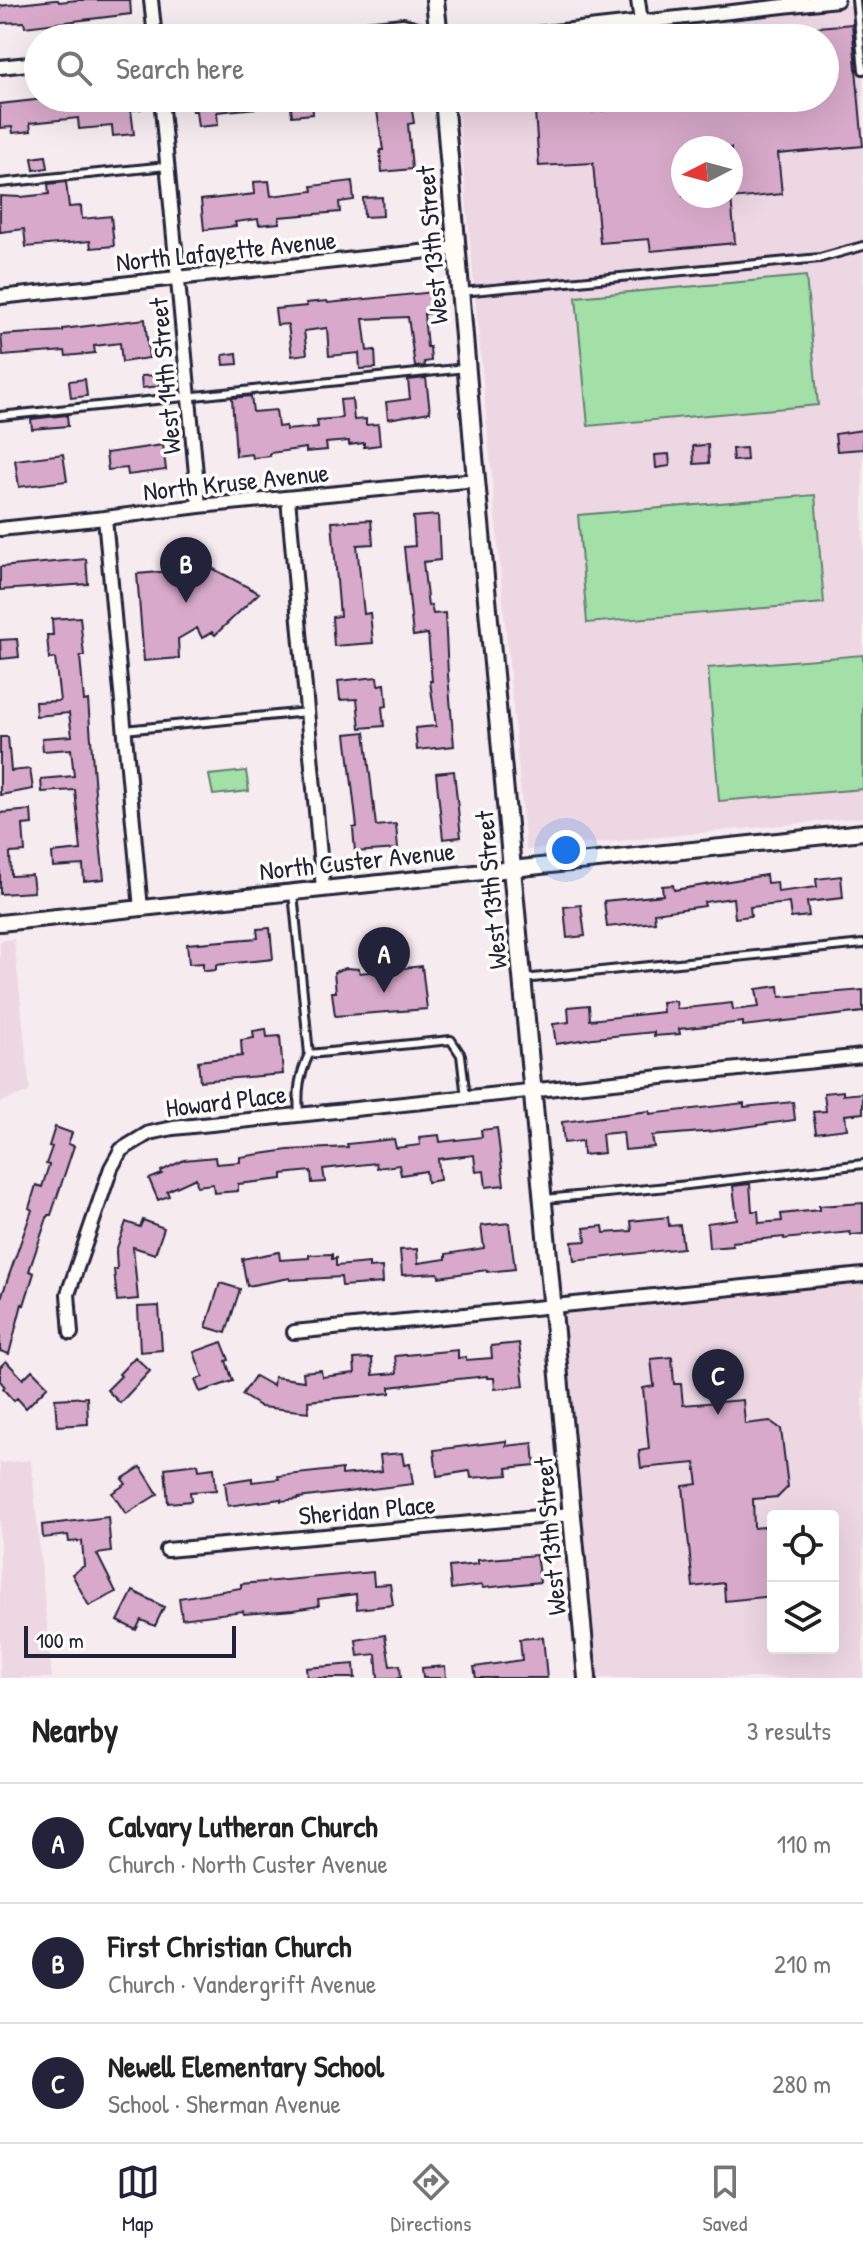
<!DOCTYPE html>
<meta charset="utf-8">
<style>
body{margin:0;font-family:"Patrick Hand",sans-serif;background:#f6f6f6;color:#222}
.controls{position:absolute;right:24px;bottom:24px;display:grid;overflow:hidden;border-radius:8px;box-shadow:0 8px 32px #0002}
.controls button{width:72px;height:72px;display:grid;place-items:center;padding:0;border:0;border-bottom:2px solid #e0e0e0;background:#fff;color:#222;font:40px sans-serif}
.compass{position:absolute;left:671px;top:136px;width:72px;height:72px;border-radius:50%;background:#fff;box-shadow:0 8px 32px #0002;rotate:264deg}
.scale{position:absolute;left:24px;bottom:20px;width:212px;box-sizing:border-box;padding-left:8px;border:4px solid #22223b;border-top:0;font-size:22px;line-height:28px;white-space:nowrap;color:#22223b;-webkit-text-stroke:6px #fdfcf7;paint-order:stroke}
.you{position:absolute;left:566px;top:850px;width:28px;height:28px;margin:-20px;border:6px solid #fff;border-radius:50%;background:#1a73e8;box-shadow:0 0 0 12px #1a73e833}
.badge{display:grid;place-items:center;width:52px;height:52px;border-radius:50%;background:#22223b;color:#fff;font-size:26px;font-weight:700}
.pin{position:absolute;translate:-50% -66px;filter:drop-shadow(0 2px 4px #0008)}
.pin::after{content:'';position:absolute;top:42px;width:28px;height:24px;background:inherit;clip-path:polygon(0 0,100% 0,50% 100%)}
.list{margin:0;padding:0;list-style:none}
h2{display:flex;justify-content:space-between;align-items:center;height:104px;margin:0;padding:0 32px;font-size:34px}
h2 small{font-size:26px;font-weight:400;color:#767676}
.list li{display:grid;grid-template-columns:52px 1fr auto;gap:24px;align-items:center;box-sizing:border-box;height:120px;padding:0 32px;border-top:2px solid #e0e0e0}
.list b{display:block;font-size:30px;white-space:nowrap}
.list p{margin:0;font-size:26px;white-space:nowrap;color:#767676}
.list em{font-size:26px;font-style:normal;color:#767676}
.icon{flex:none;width:44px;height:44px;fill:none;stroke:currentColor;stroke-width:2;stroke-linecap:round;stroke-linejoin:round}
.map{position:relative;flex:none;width:863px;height:1678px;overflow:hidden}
.search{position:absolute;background:#fff;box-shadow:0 8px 32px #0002;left:24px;right:24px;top:24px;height:88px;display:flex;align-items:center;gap:20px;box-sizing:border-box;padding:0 28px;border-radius:44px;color:#767676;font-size:30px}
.sheet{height:464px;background:#fff}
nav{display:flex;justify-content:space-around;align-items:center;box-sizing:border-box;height:112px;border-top:2px solid #e0e0e0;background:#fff;font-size:22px;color:#767676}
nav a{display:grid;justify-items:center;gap:4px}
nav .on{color:#22223b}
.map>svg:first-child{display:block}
</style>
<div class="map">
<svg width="863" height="1678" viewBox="0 0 863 1678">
<rect width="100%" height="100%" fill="#f6ebee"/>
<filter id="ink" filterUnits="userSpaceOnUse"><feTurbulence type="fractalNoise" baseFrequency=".0125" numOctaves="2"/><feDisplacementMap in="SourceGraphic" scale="16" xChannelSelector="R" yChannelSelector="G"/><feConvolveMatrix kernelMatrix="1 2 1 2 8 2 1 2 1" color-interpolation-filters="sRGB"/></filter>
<g filter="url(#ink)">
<path fill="#edd7e3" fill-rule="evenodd" d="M863,4V817L526,850L457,98H825V38H511ZM683,148H731V196H683Z
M14,939L30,1091L0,1102V941Z
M863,1283V1678H598L563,1314ZM773,1516H833V1648H773Z
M31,1460L52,1678H0V1463Z"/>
<path fill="#a2e0a8" stroke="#628172" stroke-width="2" d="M806,276L818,405L588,426L576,297Z
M815,495L824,603L587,623L578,515Z
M863,655V789L719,801L708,668Z
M246,771L249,791L213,795L209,775Z"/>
<path fill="#d8a9ca" stroke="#22223b" stroke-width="2" d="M55,0H58L59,2L78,0H130L131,14L25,27L24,22L0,23V6Z
M852,24L863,146L778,154L782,194L731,199V148H683V196H731L735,243L651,251L649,239L600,243L593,163L539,166L534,98H588V112L664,104V99L677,98H696V103L747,98H825V38H784L783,30Z
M53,98H140L141,109L131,110L134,134L113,136L112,126L79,129L78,118L30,123L31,131L13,133L12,127L0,128V104Z
M191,98H278V106L217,112L218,125L198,127L196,111H192Z
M290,98H312L313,114L292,116Z
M411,105L414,123L408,124L412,169L382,172L380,150H383L377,111Z
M46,156L48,168L34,170L32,158Z
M269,181L271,196L313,191L312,186L352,181L354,200L339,202L340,212L279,217V223L259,225L258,219L235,222L236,226L204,230L201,200L255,194L254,182Z
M66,182L69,207L81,206L82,219L111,216L114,246L91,248L90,241L26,247L24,229L0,232V196L21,197L49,194L48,184Z
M382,197L383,216L364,217L363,198Z
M434,292L435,304L431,305L432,314H424L427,347H430L431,361L424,362L425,366L415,367L408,317L363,319L367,351L375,350L376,368L360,369L359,353L329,356L327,328L304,331L307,354L292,356L288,324L277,325L275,309L307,306L306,303L327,301L328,303Z
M145,319L149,358L122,362L120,343L94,346L95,353L66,356L65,351L3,356L1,335L63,331V329Z
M237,353L238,364L224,365L223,355Z
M159,375L160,386L142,388L141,376Z
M426,378L430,412L388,419L386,402L410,399L408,380Z
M85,379L87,396L71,398L69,381Z
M251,396L253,412L276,410L278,427L286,426V430L318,427L317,420L342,418L340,400L352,399L354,420L366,419V425L378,424L380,445L364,447V443L349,445V441L326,443L327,450L306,452V448L270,453V456L253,458L252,454L236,456L232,398Z
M67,415L68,426L32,429L31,419Z
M863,430V449L837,451L835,434Z
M163,445L166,470L128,475L127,468L108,470L106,453Z
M708,445L709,463L694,464L693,446Z
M746,448L747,460L733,461L732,449Z
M63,454L67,481L19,487L15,460Z
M669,454L670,466L656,468L655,455Z
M438,515L440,560L423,562L428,606L431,605L433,614L445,613L448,675L454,746L417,750L415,728L436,726L430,681H432L428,634L413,636L404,547L415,546L413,517Z
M371,520L373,544L357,545L364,614L370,613L373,643L334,646L332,617L340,616L332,522Z
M86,559L88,584L0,590V567Z
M197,567L207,571L210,567L259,593L215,635L212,632L202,638L197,628L178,639L179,658L144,661L137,574L195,569Z
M80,617L84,656H80L84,701L88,700L96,805L104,879L84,881L83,865L53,867L52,853L81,850L75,790L42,792L41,779L74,776L71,749L43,751L42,738L72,736L69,713L36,716L35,702L60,701L55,658L49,659L47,635H53L52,619Z
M17,639L19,657L1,659L0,640Z
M377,677L378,685L385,684L387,706L382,707L384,726L360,728L357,699L340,700L338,681Z
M365,732L376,826L396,824L398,849L355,852L353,828L357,827L346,734Z
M0,737H8L11,771L30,769L33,789L0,795Z
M454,771L461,837L443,839L436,773Z
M31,810L32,824L23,825L25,852L10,853L11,876L32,875L34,892L0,894V813Z
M766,875L767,883L777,882L778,892L817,887L816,879L841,876L843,898L807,902L809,916L791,918L789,903L750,907L751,916L735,918L733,898L704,902L705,906L654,913L655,922L607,927L604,901L663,895L662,886L673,885L674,890Z
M581,905L585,936L567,938L564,907Z
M270,928L273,959L216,965V970L206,971L203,970V963L189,964L187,944L258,938L257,929Z
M422,966L427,1009L335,1016L332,992H336L334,972L346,968L359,969L360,973Z
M779,986L780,997L863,990V1012L743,1026V1022L679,1029L680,1034L654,1036V1032L593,1038L556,1044L553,1024L569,1022L568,1007L589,1005L590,1020L663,1012L662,1002L676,1001L677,1009L732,1003L733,1010L759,1007L756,989Z
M266,1029L267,1037L280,1036L283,1074L200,1081L198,1061L242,1056L241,1040L254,1038L253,1031Z
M843,1091V1095L863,1093V1113L845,1115L847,1129L816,1133L813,1112L826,1111L824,1093Z
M793,1102L795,1120L715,1131L652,1136L654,1147L625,1150L623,1132L602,1134L604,1153L583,1155L582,1141L564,1143L562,1122L650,1111V1114L744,1103V1107Z
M55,1127L72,1133L68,1144L74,1146L51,1215H48L29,1271L34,1273L24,1305L22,1304L9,1354L0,1351V1301L32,1210L29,1208L36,1185L42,1187L49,1165L46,1164L52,1147L49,1146Z
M497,1128L504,1185L486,1187L484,1171L476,1172L474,1155L438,1159L440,1180L427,1182L426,1171L401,1175L399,1165L377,1168L376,1163L323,1169L325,1182L312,1183L311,1171L282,1174V1179L238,1184V1191L214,1193L213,1184L197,1186L196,1178L167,1191L169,1196L158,1200L149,1179L162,1174L161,1171L184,1160L215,1157L216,1164L240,1162V1157L288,1150L348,1147L347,1144L394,1139L396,1148L420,1145L419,1137L439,1135L440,1142L482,1137L481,1130Z
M750,1184L752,1211H758L759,1223L782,1221L781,1214L819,1210V1206L863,1203V1234L851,1235L850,1232L784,1239V1237L732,1242L733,1246L709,1248L707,1223L737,1219L733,1186Z
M668,1217L669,1226L680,1225L683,1248L574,1261L572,1242L586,1241L584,1228L603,1226L604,1233L632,1231L631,1221Z
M143,1220L164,1228L155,1254L133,1247L138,1299L117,1301L114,1269H117L116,1251L126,1222L140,1227Z
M509,1223L515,1269L487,1272V1270L439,1277L438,1273L402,1275L400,1250L417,1249L418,1263L446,1259V1254L484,1248L481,1226Z
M279,1252L280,1260L309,1258V1255L332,1254V1259L336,1258V1266L369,1263V1268L382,1267L383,1283L342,1286L341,1277L290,1280V1278L247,1286L242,1259Z
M220,1283L240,1289L226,1333L206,1327Z
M159,1306L162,1350L140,1352L138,1307Z
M222,1342L229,1360L226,1361L233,1381L200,1392L195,1380L203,1377L194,1352Z
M519,1343L524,1386L495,1389L494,1378H487V1376L438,1381L390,1387V1393L308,1401L309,1412L261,1407L242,1395L255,1376L273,1386L274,1377L304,1381L303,1372L321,1370L322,1377L355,1373L354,1359L372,1358L373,1375L397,1373L395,1356L458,1350V1358L466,1357V1360L492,1358L491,1346Z
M135,1357L150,1371L120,1403L107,1390L121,1376L119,1374Z
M672,1357L674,1384H681L683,1405L743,1400L745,1424L770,1421L781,1429L788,1487L778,1497L753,1499L754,1528L773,1526V1596L725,1601L724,1583L693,1587L683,1486L698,1484L695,1463L641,1468L639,1451L649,1449L643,1388L654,1386L651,1359Z
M6,1361L23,1379L32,1370L48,1386L26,1408L17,1398L14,1401L3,1389L5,1387L0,1381V1367Z
M87,1397L88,1424L57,1426L55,1399Z
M506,1441V1446L533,1443L535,1465L507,1468L508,1475L471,1478L470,1471L437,1476L434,1450Z
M402,1453L404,1465L410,1464L413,1484L298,1498L299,1499L281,1501V1499L228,1506L225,1482L252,1478V1482L279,1479L278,1476L342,1469V1475L382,1471L380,1455Z
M198,1464L199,1470L214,1468L216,1490L190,1492L191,1501L168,1503L165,1468Z
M141,1467L158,1494L126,1514L112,1493L126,1484L122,1479Z
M108,1517L111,1552L97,1554L116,1592L89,1606L72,1574L84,1566L82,1541L69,1542L68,1535L43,1538L42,1525Z
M536,1555L540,1582L483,1588L482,1585L451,1589L449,1567L478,1564V1560Z
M373,1572L374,1585L390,1584L393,1605L357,1609L356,1594L318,1599L319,1606L293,1610L244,1614L243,1611L182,1619L179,1598L241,1588V1584Z
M133,1591L164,1607L155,1626L141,1620L136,1630L118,1621Z
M385,1635L390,1666L400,1665L401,1678H378L376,1654L358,1656L356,1640Z
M543,1637L547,1678H476L474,1667L522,1660L520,1639Z
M354,1664L355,1678H307L306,1668Z
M445,1666L446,1678H423L422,1668Z"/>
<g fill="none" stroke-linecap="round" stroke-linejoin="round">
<defs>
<path id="service" d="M856,0L863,70
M0,183L167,166
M462,292L820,258L863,246
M0,416L466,368
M124,730L307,712
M293,893L309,1054C299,1077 297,1090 299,1115
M523,979L863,944
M309,1054L451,1040L461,1055L466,1098
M545,1199L688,1185L863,1164"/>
<path id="minor" d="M151,0L155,38
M638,0L641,22
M281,38L403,25L438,35L483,38
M499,38L837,0
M0,67L38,63
M161,98L199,506
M0,297L457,248
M288,498L323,889
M105,518L141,909
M0,529L105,518L199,506L476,480
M294,1332L863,1275
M71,1333L68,1294L111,1168L121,1150L149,1133L173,1128L863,1056
M167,1550L572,1514"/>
<path id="tertiary" d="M0,923L863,832"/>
<path id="secondary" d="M435,0L439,38
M444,98L476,480L587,1678"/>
</defs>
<use href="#service" stroke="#22223b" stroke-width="12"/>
<use href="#minor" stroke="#22223b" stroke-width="18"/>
<use href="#tertiary" stroke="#22223b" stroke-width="20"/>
<use href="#secondary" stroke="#22223b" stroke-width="22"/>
<use href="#service" stroke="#fdfcf7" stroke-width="6"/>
<use href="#minor" stroke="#fdfcf7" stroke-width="12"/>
<use href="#tertiary" stroke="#fdfcf7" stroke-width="14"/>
<use href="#secondary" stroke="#fdfcf7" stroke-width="16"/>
</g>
</g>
<g text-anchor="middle" stroke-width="7" stroke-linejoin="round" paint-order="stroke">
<g font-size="26" fill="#22223b" stroke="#fdfcf7">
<text transform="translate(432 245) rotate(-95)" y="9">West 13th Street</text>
<text transform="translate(226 251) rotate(-6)" y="9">North Lafayette Avenue</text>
<text transform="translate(165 376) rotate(-95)" y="9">West 14th Street</text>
<text transform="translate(236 482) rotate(-6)" y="9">North Kruse Avenue</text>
<text transform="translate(357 861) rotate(-6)" y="9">North Custer Avenue</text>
<text transform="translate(491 890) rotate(-95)" y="9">West 13th Street</text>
<text transform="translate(226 1101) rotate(-7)" y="9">Howard Place</text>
<text transform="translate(367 1510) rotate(-5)" y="9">Sheridan Place</text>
<text transform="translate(550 1536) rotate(-95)" y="9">West 13th Street</text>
</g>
</g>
</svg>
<div class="controls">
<button><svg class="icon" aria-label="locate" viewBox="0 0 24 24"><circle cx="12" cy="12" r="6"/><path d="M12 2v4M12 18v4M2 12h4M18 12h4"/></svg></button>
<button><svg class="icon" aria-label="layers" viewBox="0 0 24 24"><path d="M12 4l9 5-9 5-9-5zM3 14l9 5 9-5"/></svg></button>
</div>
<svg class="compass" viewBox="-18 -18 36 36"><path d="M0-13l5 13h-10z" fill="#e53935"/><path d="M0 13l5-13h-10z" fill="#767676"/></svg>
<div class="scale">100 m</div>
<div class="you"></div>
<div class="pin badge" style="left:384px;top:993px">A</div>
<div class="pin badge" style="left:186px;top:603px">B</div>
<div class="pin badge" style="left:718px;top:1415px">C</div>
<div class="search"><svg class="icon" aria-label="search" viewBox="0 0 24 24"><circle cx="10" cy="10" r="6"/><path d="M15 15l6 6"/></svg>Search here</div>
</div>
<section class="sheet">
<h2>Nearby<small>3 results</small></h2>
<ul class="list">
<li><span class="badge">A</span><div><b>Calvary Lutheran Church</b><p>Church · North Custer Avenue</p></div><em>110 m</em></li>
<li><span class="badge">B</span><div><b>First Christian Church</b><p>Church · Vandergrift Avenue</p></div><em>210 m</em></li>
<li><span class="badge">C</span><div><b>Newell Elementary School</b><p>School · Sherman Avenue</p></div><em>280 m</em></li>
</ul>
</section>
<nav>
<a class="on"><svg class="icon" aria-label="map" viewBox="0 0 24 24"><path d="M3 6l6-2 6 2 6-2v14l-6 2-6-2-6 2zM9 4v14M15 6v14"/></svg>Map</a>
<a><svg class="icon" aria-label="directions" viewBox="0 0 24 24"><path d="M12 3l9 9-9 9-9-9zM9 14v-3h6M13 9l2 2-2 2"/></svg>Directions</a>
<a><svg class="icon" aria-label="saved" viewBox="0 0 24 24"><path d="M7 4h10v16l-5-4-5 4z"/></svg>Saved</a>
</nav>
